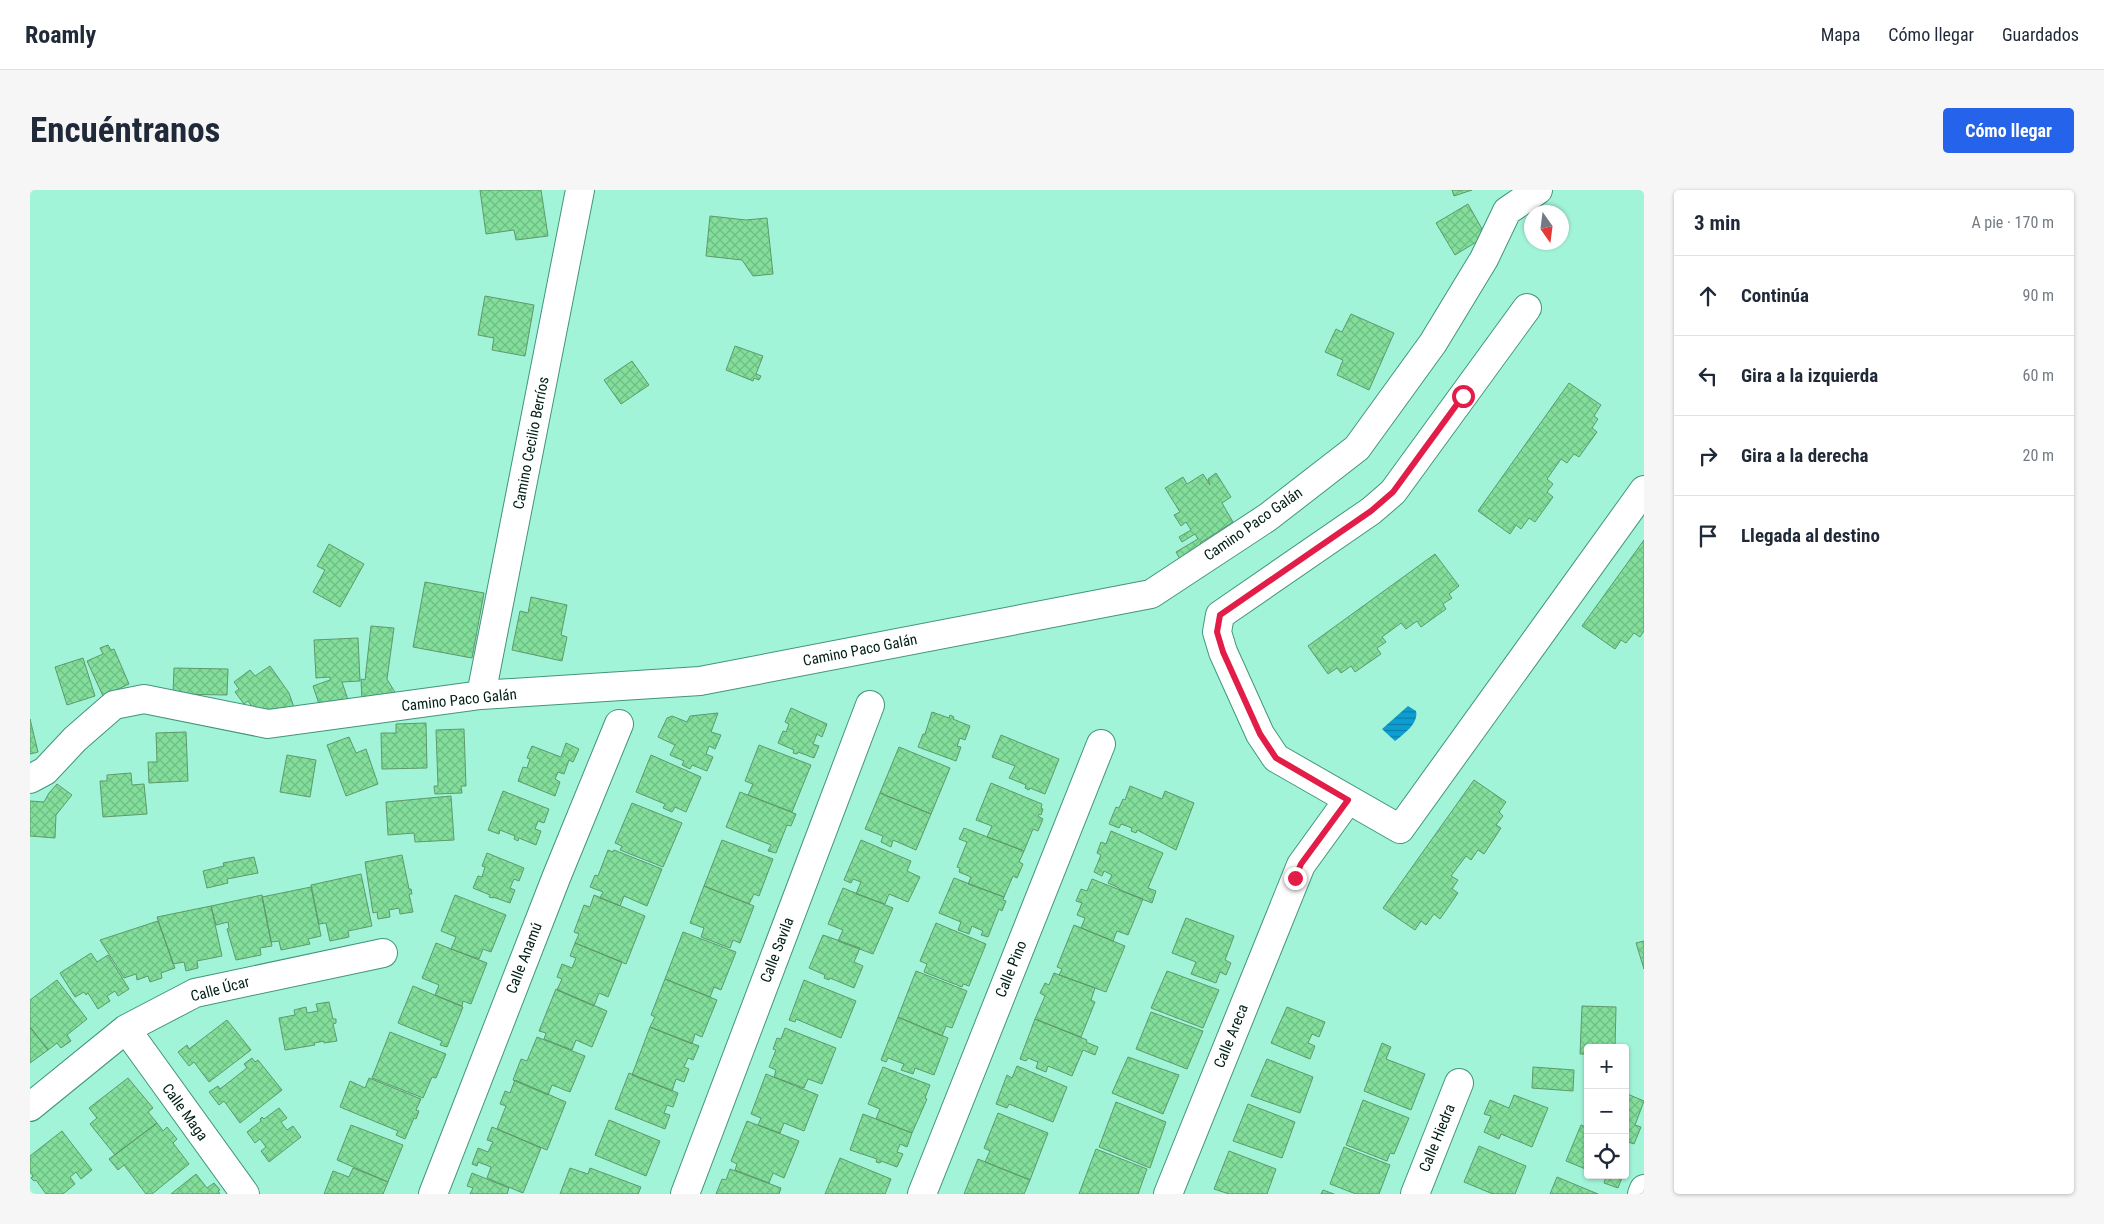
<!DOCTYPE html>
<html lang="es">
<meta charset="utf-8">
<style>
body{margin:0;font-family:"Roboto Condensed",sans-serif;background:#f6f6f7;color:#1f2937}
.controls{position:absolute;right:15px;bottom:15px;display:grid;overflow:hidden;border-radius:5px;box-shadow:0 1px 4px #0004}
.controls button{width:45px;height:45px;display:grid;place-items:center;padding:0;border:0;border-bottom:1px solid #e0e1e3;background:#fff;color:#1f2937;font:25px sans-serif}
.compass{position:absolute;left:1494px;top:15px;width:45px;height:45px;border-radius:50%;background:#fff;box-shadow:0 1px 4px #0004;rotate:166deg}
.stop{position:absolute;width:15px;height:15px;margin:-11px;border:4px solid #e11d48;border-radius:50%;background:#fff}
.stop.end{background:#e11d48;border-color:#fff;box-shadow:0 1px 5px #0008}
.list{margin:0;padding:0;list-style:none}
h2{display:flex;justify-content:space-between;align-items:center;height:65px;margin:0;padding:0 20px;font-size:21px}
h2 small{font-size:16px;font-weight:400;color:#747a83}
.list li{display:grid;grid-template-columns:32px 1fr auto;gap:15px;align-items:center;box-sizing:border-box;height:80px;padding:0 20px;border-top:1px solid #e0e1e3}
.list b{display:block;font-size:19px;white-space:nowrap}
.list em{font-size:16px;font-style:normal;color:#747a83}
.icon{flex:none;width:28px;height:28px;fill:none;stroke:currentColor;stroke-width:2;stroke-linecap:round;stroke-linejoin:round}
.map{position:relative;flex:none;width:1614px;height:1004px;overflow:hidden;border-radius:5px}
header{display:flex;align-items:center;gap:30px;box-sizing:border-box;height:70px;padding:0 25px;background:#fff;border-bottom:1px solid #e0e1e3}
header strong{font-size:24px}
nav{display:flex;gap:28px;margin-inline-start:auto;font-size:18px}
.intro{display:flex;align-items:center;justify-content:space-between;box-sizing:border-box;height:120px;padding:0 30px}
h1{margin:0;font-size:35px}
.button{padding:12px 22px;border-radius:5px;background:#2563eb;color:#fff;font-size:18px;font-weight:700}
main{display:flex;gap:30px;padding:0 30px}
aside{flex:1;background:#fff;border-radius:5px;box-shadow:0 1px 4px #0004}
.map>svg:first-child{display:block}
</style>
<header>
<strong>Roamly</strong>
<nav><a>Mapa</a><a>Cómo llegar</a><a>Guardados</a></nav>
</header>
<div class="intro"><h1>Encuéntranos</h1><a class="button">Cómo llegar</a></div>
<main>
<div class="map">
<svg width="1614" height="1004" viewBox="0 0 1614 1004">
<defs>
<pattern id="water-rules" width="6" height="5" patternUnits="userSpaceOnUse" patternTransform="scale(1.25)"><rect width="6" height="5" fill="#0e9dd1"/><path d="M0 2.5h6" fill="none" stroke="#0b7fa9"/></pattern>
<pattern id="building-cross-hatch" width="8" height="8" patternUnits="userSpaceOnUse" patternTransform="scale(1.25)"><rect width="8" height="8" fill="#82de9a"/><path d="M0 0l8 8M0 8l8-8" fill="none" stroke="#6ebe84"/></pattern>
</defs>
<rect width="100%" height="100%" fill="#a1f4d8"/>
<path fill="url(#water-rules)" d="M1378,516L1386,521C1389,533 1374,544 1365,551L1352,539Z"/>
<path fill="url(#building-cross-hatch)" stroke="#5e996d" d="M450,0H511L518,46L486,50L484,40L456,44Z
M1422,0H1442L1424,6Z
M1438,14L1456,46L1425,65L1406,33Z
M680,26L716,30L737,28L743,84L723,86L712,70L676,66Z
M455,106L504,115L495,166L462,160L464,148L448,145Z
M1321,124L1364,143L1339,200L1307,185L1313,170L1295,162L1306,139L1312,142Z
M705,156L733,166L726,184L731,186L729,190L724,188L723,191L696,180Z
M602,171L619,195L591,214L574,190Z
M1539,193L1571,215L1564,226L1568,229L1562,238L1567,242L1549,267L1544,264L1537,273L1531,269L1517,289L1523,294L1517,302L1523,307L1505,332L1499,328L1491,339L1486,335L1480,344L1448,321Z
M1186,283L1201,307L1192,313L1203,332L1170,353L1174,360L1153,374L1146,362L1168,349L1165,344L1152,352L1149,347L1161,340L1156,332L1151,336L1144,325L1150,322L1135,298L1153,287L1157,294L1173,284L1180,295L1178,289Z
M1614,350V441L1610,447L1604,443L1596,453L1591,450L1585,459L1552,436Z
M299,354L334,374L310,417L283,402L295,380L287,376Z
M1405,364L1429,396L1419,404L1422,408L1413,414L1416,419L1391,437L1387,431L1376,439L1371,433L1352,447L1356,452L1347,458L1351,464L1325,482L1321,476L1311,483L1307,478L1298,484L1278,456Z
M395,392L454,403L442,468L383,457Z
M501,407L537,415L531,445L537,447L532,471L482,460L490,421L498,423Z
M341,436L364,438L357,489L369,509L332,511L331,489L335,490Z
M328,448L330,491L312,492L318,510L291,520L283,496L300,490V487L286,488L284,450Z
M78,455L81,460L84,459L99,494L73,506L57,471L73,464L70,458Z
M53,468L65,506L37,515L25,477Z
M240,476L259,503L266,523L228,525L218,511L214,514L205,502L209,499L204,492L220,480L225,486Z
M144,478L198,479L197,505L143,504Z
M761,518L797,534L792,547L787,544L783,554L789,556L784,568L768,562L767,564L763,563L764,560L748,553L753,541L756,542L759,534L755,532Z
M902,522L919,528L920,525L924,527L923,529L940,536L935,550L930,548L927,556L931,557L926,571L888,557L893,544H895Z
M688,523L681,542L691,545L685,559L679,556L676,564L683,567L677,581L662,575L660,579L652,575L654,571L640,565L645,555L628,547L637,528L642,526L657,532L660,526Z
M0,529L8,562L0,564Z
M396,533L397,578L352,579L351,543H366V534Z
M434,539L436,596H431L432,603L405,604L404,596H408L406,540Z
M156,542L158,591L119,593L118,572H127L126,543Z
M971,545L1029,569L1015,604L1000,598L999,600L995,598L996,595L979,588L985,576L962,567Z
M319,547L326,563L336,559L348,594L316,606L297,555Z
M536,553L549,559L543,572L539,570L534,584L528,582L525,589L530,592L525,606L488,591L493,577L497,578L500,569L497,568L502,556L531,567Z
M729,555L781,575L762,622L718,605L723,594L715,591Z
M869,557L920,578L901,624L850,603Z
M257,565L286,570L280,607L250,602Z
M621,565L671,587L656,622L645,617L642,622L633,618L635,614L606,602Z
M101,583L102,595L114,594L117,624L73,627L70,591H77V585Z
M1444,590L1476,612L1469,622L1473,626L1466,635L1471,638L1454,664L1448,660L1441,670L1436,666L1421,686L1428,690L1422,699L1428,703L1410,729L1404,724L1396,735L1391,731L1385,740L1353,718Z
M961,593L1012,614L1011,618L1013,619L1011,625L1009,624L1008,626L1013,629L1008,641L1003,639L994,661L957,647L962,636L946,630Z
M27,594L42,605L26,625L25,648L0,646V611L14,612L19,603Z
M1100,596L1132,609L1135,601L1164,613L1146,660L1107,640L1106,643L1101,641L1102,638L1091,634L1089,638L1079,634L1086,617L1089,618L1093,609L1095,610Z
M473,601L519,619L514,633L508,631L505,639L511,641L506,655L489,648L488,651L484,649L485,646L470,640L469,644L458,640Z
M710,602L766,624L761,636L757,635L746,663L738,661L741,655L696,637Z
M850,603L901,624L886,660L863,650L861,657L851,652L853,646L835,639Z
M421,606L424,650L385,652L384,643L358,645L356,612Z
M602,613L652,633L633,677L590,660L592,656L585,653Z
M934,638L994,661L989,672L993,674L987,688L983,686L974,707L938,694L941,687L929,682L930,678L927,677L937,652L929,649Z
M1081,641L1133,663L1118,698L1126,701L1122,713L1089,700V698L1078,693L1082,685L1074,681L1072,686L1064,682L1071,665L1067,663L1071,652L1076,654Z
M692,650L743,669L729,706L724,704L719,714L674,696Z
M831,650L881,671L877,681L890,687L878,712L859,704L855,714L826,704L831,692L823,689L821,693L814,690Z
M578,660L583,662L584,660L632,679L617,716L594,706L590,716L570,708L573,702L560,697L565,685L568,686Z
M457,663L494,678L489,691L484,689L480,698L485,700L480,713L463,707V708L459,707L460,705L443,698L448,686L452,687L455,677L452,676Z
M372,665L379,699H381L382,704H379L383,722L370,724L369,718L359,720L360,727L348,729L347,722L343,723L335,672Z
M224,667L228,683L197,689L198,693L177,698L173,681L194,676L193,673Z
M331,684L342,736L318,741L319,747L300,751L296,733L289,734L281,695Z
M924,688L974,707L973,710L976,711L972,721L969,719L958,747L951,745L953,741L942,736L939,744L928,740L931,732L909,723Z
M1062,689L1113,709L1098,745L1087,741L1083,751L1051,738L1055,728L1047,725L1052,713L1046,711L1051,699L1057,701Z
M674,696L724,716L710,753L703,750L700,758L671,747L674,738L660,733Z
M281,697L291,746L278,749L280,754L251,760L249,751L241,752L232,707Z
M813,698L863,718L843,764L808,751L813,740L798,734Z
M232,705L242,756L230,758L231,765L206,770L197,739L199,738L198,732L186,735L181,716Z
M425,705L476,725L461,762L453,759L449,769L421,759L426,747L411,741Z
M564,705L615,726L596,774L545,753L549,744L544,742L554,715L560,717Z
M181,716L192,766L167,771L168,778L156,781L154,772L143,774L127,727Z
M1156,728L1204,746L1195,770L1201,773L1196,785L1190,782L1186,793L1161,784L1166,772L1142,763Z
M128,731L145,778L131,783L132,788L120,792L118,786L107,790L106,784L94,788L70,750Z
M906,733L956,754L939,796L933,794L932,797L894,782L897,774L890,771Z
M1044,735L1095,756L1076,802L1029,785L1032,779L1027,777Z
M653,742L706,762L691,800L684,797L680,807L635,789Z
M793,745L830,758L824,772L833,776L824,798L800,788L799,790L794,788L795,785L779,778Z
M1614,751V779L1606,753Z
M406,753L457,773L441,814L433,811L432,816L405,805L409,795L392,788Z
M545,753L592,772L578,807L569,803L564,816L527,800L532,789L527,787L532,774L542,778L546,768L540,766Z
M61,763L67,772L78,765L99,799L88,806L85,801L77,806L80,811L68,819L58,803L56,805L54,802L45,807L30,783Z
M886,781L937,801L922,838L916,836L912,846L868,827Z
M1137,781L1189,800L1173,838L1121,818Z
M1024,783L1065,798L1061,810L1065,812L1051,847L1005,829L1015,806L1010,803L1015,793L1019,795Z
M635,789L687,810L672,847L665,844L662,854L620,837L625,827L621,825Z
M27,790L57,829L37,845L41,851L31,858L27,853L18,860L0,837V810Z
M774,790L826,811L811,848L766,829L765,832L759,830Z
M383,796L433,817L417,857L410,855L412,851L368,833Z
M526,799L577,821L562,857L546,850L542,860L514,849L516,843L509,841Z
M299,812L303,829H306V833L303,834L307,851L294,853V851L284,853L285,855L255,860L249,828L265,825L264,820L276,817L277,823L288,821L286,814Z
M1552,816L1586,817L1585,858H1558V864H1550Z
M1257,817L1295,832L1289,847L1282,844L1278,853L1285,856L1280,869L1241,853Z
M1121,822L1173,841L1157,879L1106,859Z
M868,827L918,848L904,885L885,878L883,884L871,880L874,874L858,868L856,872L851,870Z
M1005,829L1057,850L1056,852L1068,857L1065,865L1053,860L1042,886L1018,876L1016,882L1006,878L1008,872L998,868L996,871L990,869Z
M197,830L221,860L179,892L164,872L159,876L148,862L157,855L159,859Z
M0,837L18,860L0,873Z
M620,837L669,856L663,870L658,868L654,877L659,879L654,892L646,889L642,901L602,885Z
M755,838L806,858L792,894L778,889L774,898L744,887L746,880L739,877L746,860L743,859L747,848L751,849Z
M360,842L416,864L406,888L402,887L393,908L342,888Z
M507,847L555,866L540,902L522,895L518,905L483,890L491,869L497,871Z
M1352,853L1361,857L1356,869L1395,884L1381,920L1334,901Z
M1098,867L1149,885L1133,924L1082,903Z
M222,868L225,872L228,870L252,900L210,933L194,911L189,915L179,902L188,896L190,899L217,878L214,874Z
M1237,869L1283,887L1270,923L1221,906Z
M987,876L1037,897L1023,932L979,914L977,918L966,914L977,885L982,888Z
M853,877L900,895L895,908L897,909L882,943L846,929L850,919L838,914Z
M1503,877L1544,880L1543,901L1502,898Z
M599,883L648,903L643,917L637,915L634,923L640,925L635,939L585,919Z
M736,884L788,905L774,941L754,933L750,943L728,935L731,928L721,924Z
M98,888L123,918L118,922L127,933L85,965L60,934L67,928L59,918Z
M339,888L391,909L386,920L389,921L386,929L384,928L375,949L366,945L368,941L310,917L320,891L335,898Z
M485,890L536,912L517,960L467,939L476,916L470,914L475,901L480,903Z
M1595,903L1614,911L1605,935L1611,937L1604,954L1595,951Z
M1484,905L1518,918L1502,957L1471,944L1469,949L1454,942L1461,926L1454,924L1460,910L1479,918Z
M1333,910L1379,928L1364,964L1360,963L1357,971L1316,955Z
M1086,912L1136,932L1120,978L1069,957Z
M1218,914L1265,932L1252,968L1203,951Z
M249,918L257,928L251,932L257,940L263,936L271,947L239,972L231,961L236,957L230,949L225,953L217,942L231,931L230,929L232,927L234,929Z
M968,923L1018,943L1000,990L955,972L960,961L954,958Z
M833,924L882,943L877,957L870,954L867,962L873,964L867,977L851,971L850,973L846,972L847,969L820,960Z
M579,930L630,951L616,986L565,965Z
M717,931L769,951L754,988L743,983L739,993L705,980L707,974L701,971Z
M127,933L133,941L137,937L147,949L143,953L159,974L122,1004H116L94,975L88,980L79,969Z
M321,935L373,955L358,992L307,970Z
M1551,935L1558,938V980L1536,971Z
M462,937L511,958L493,1003L457,988L461,977L448,972L447,976L442,974L448,958L458,962L463,952L457,950Z
M32,941L62,980L51,989L46,982L40,987L45,994L33,1004H16L6,990L4,991L1,988L3,986L0,982V966Z
M1449,956L1496,976L1485,1004H1463L1434,992Z
M1314,957L1360,975L1349,1004H1326L1300,994Z
M1066,959L1117,979L1108,1004H1049Z
M1199,961L1246,979L1237,1004H1199L1184,999Z
M810,968L861,989L855,1004H795Z
M948,969L1000,990L994,1004H934Z
M323,978L358,992L353,1004H294L303,981L319,987Z
M540,978L558,984L560,978L611,997L608,1004H530Z
M700,979L751,998L749,1004H686L692,989L696,990Z
M442,983L479,998L477,1004H440L443,998L437,996Z
M166,984L177,998L184,993L190,1000L188,1001L190,1004H141Z
M1571,985H1593L1588,998L1574,993L1576,987Z
M1527,987L1568,1004H1520Z
M1293,1000L1304,1004H1291Z"/>
<g fill="none" stroke-linecap="round" stroke-linejoin="round">
<defs>
<path id="minor" d="M1497,118L1363,302L1341,321L1190,425L1187,442L1193,462L1230,544L1246,568L1370,639L1614,300
M451,505L550,0
M0,589L15,581L45,549L84,515L114,509L238,534L451,505L670,491L1121,404L1238,327L1327,258L1403,153L1454,69L1477,21L1508,0
M96,839L215,1004
M0,917L96,839L165,803L353,763
M403,1004L526,688L589,534
M655,1004L840,515
M892,1004L1071,554
M1138,1004L1271,675L1318,610
M1385,1004L1429,893
M1612,1004L1614,999"/>
</defs>
<use href="#minor" stroke="#42957c" stroke-width="30"/>
<use href="#minor" stroke="#fff" stroke-width="28"/>
</g>
<g fill="none" stroke-linecap="round" stroke-linejoin="round">
<path stroke="#e11d48" stroke-width="6" d="M1265,688L1271,674L1318,610L1246,568L1230,544L1193,462L1187,442L1190,425L1341,321L1363,302L1433,206"/>
</g>
<g text-anchor="middle" stroke-width="4" stroke-linejoin="round" paint-order="stroke">
<g font-size="15" fill="#001f16" stroke="#fff">
<text transform="translate(501 253) rotate(-79)" y="5">Camino Cecilio Berríos</text>
<text transform="translate(1223 334) rotate(-35)" y="5">Camino Paco Galán</text>
<text transform="translate(830 460) rotate(-11)" y="5">Camino Paco Galán</text>
<text transform="translate(429 510) rotate(-6)" y="5">Camino Paco Galán</text>
<text transform="translate(747 760) rotate(-69)" y="5">Calle Savila</text>
<text transform="translate(494 768) rotate(-69)" y="5">Calle Anamú</text>
<text transform="translate(981 779) rotate(-68)" y="5">Calle Pino</text>
<text transform="translate(190 799) rotate(-15)" y="5">Calle Úcar</text>
<text transform="translate(1201 846) rotate(-68)" y="5">Calle Areca</text>
<text transform="translate(155 922) rotate(54)" y="5">Calle Maga</text>
<text transform="translate(1407 948) rotate(-68)" y="5">Calle Hiedra</text>
</g>
</g>
</svg>
<div class="controls">
<button>+</button>
<button>−</button>
<button><svg class="icon" aria-label="locate" viewBox="0 0 24 24"><circle cx="12" cy="12" r="6"/><path d="M12 2v4M12 18v4M2 12h4M18 12h4"/></svg></button>
</div>
<svg class="compass" viewBox="-18 -18 36 36"><path d="M0-13l5 13h-10z" fill="#e53935"/><path d="M0 13l5-13h-10z" fill="#747a83"/></svg>
<div class="stop" style="left:1433px;top:206px"></div>
<div class="stop end" style="left:1265px;top:688px"></div>
</div>
<aside>
<h2>3 min<small>A pie · 170 m</small></h2>
<ul class="list">
<li><svg class="icon" aria-label="ahead" viewBox="0 0 24 24"><path d="M12 20V5M6 11l6-6 6 6"/></svg><div><b>Continúa</b></div><em>90 m</em></li>
<li><svg class="icon" aria-label="left" viewBox="0 0 24 24"><path d="M17 20v-9H6M10 6l-5 5 5 5"/></svg><div><b>Gira a la izquierda</b></div><em>60 m</em></li>
<li><svg class="icon" aria-label="right" viewBox="0 0 24 24"><path d="M7 20v-9h11M14 6l5 5-5 5"/></svg><div><b>Gira a la derecha</b></div><em>20 m</em></li>
<li><svg class="icon" aria-label="arrive" viewBox="0 0 24 24"><path d="M6 21V4h12l-3 4 3 4H6"/></svg><div><b>Llegada al destino</b></div></li>
</ul>
</aside>
</main>
